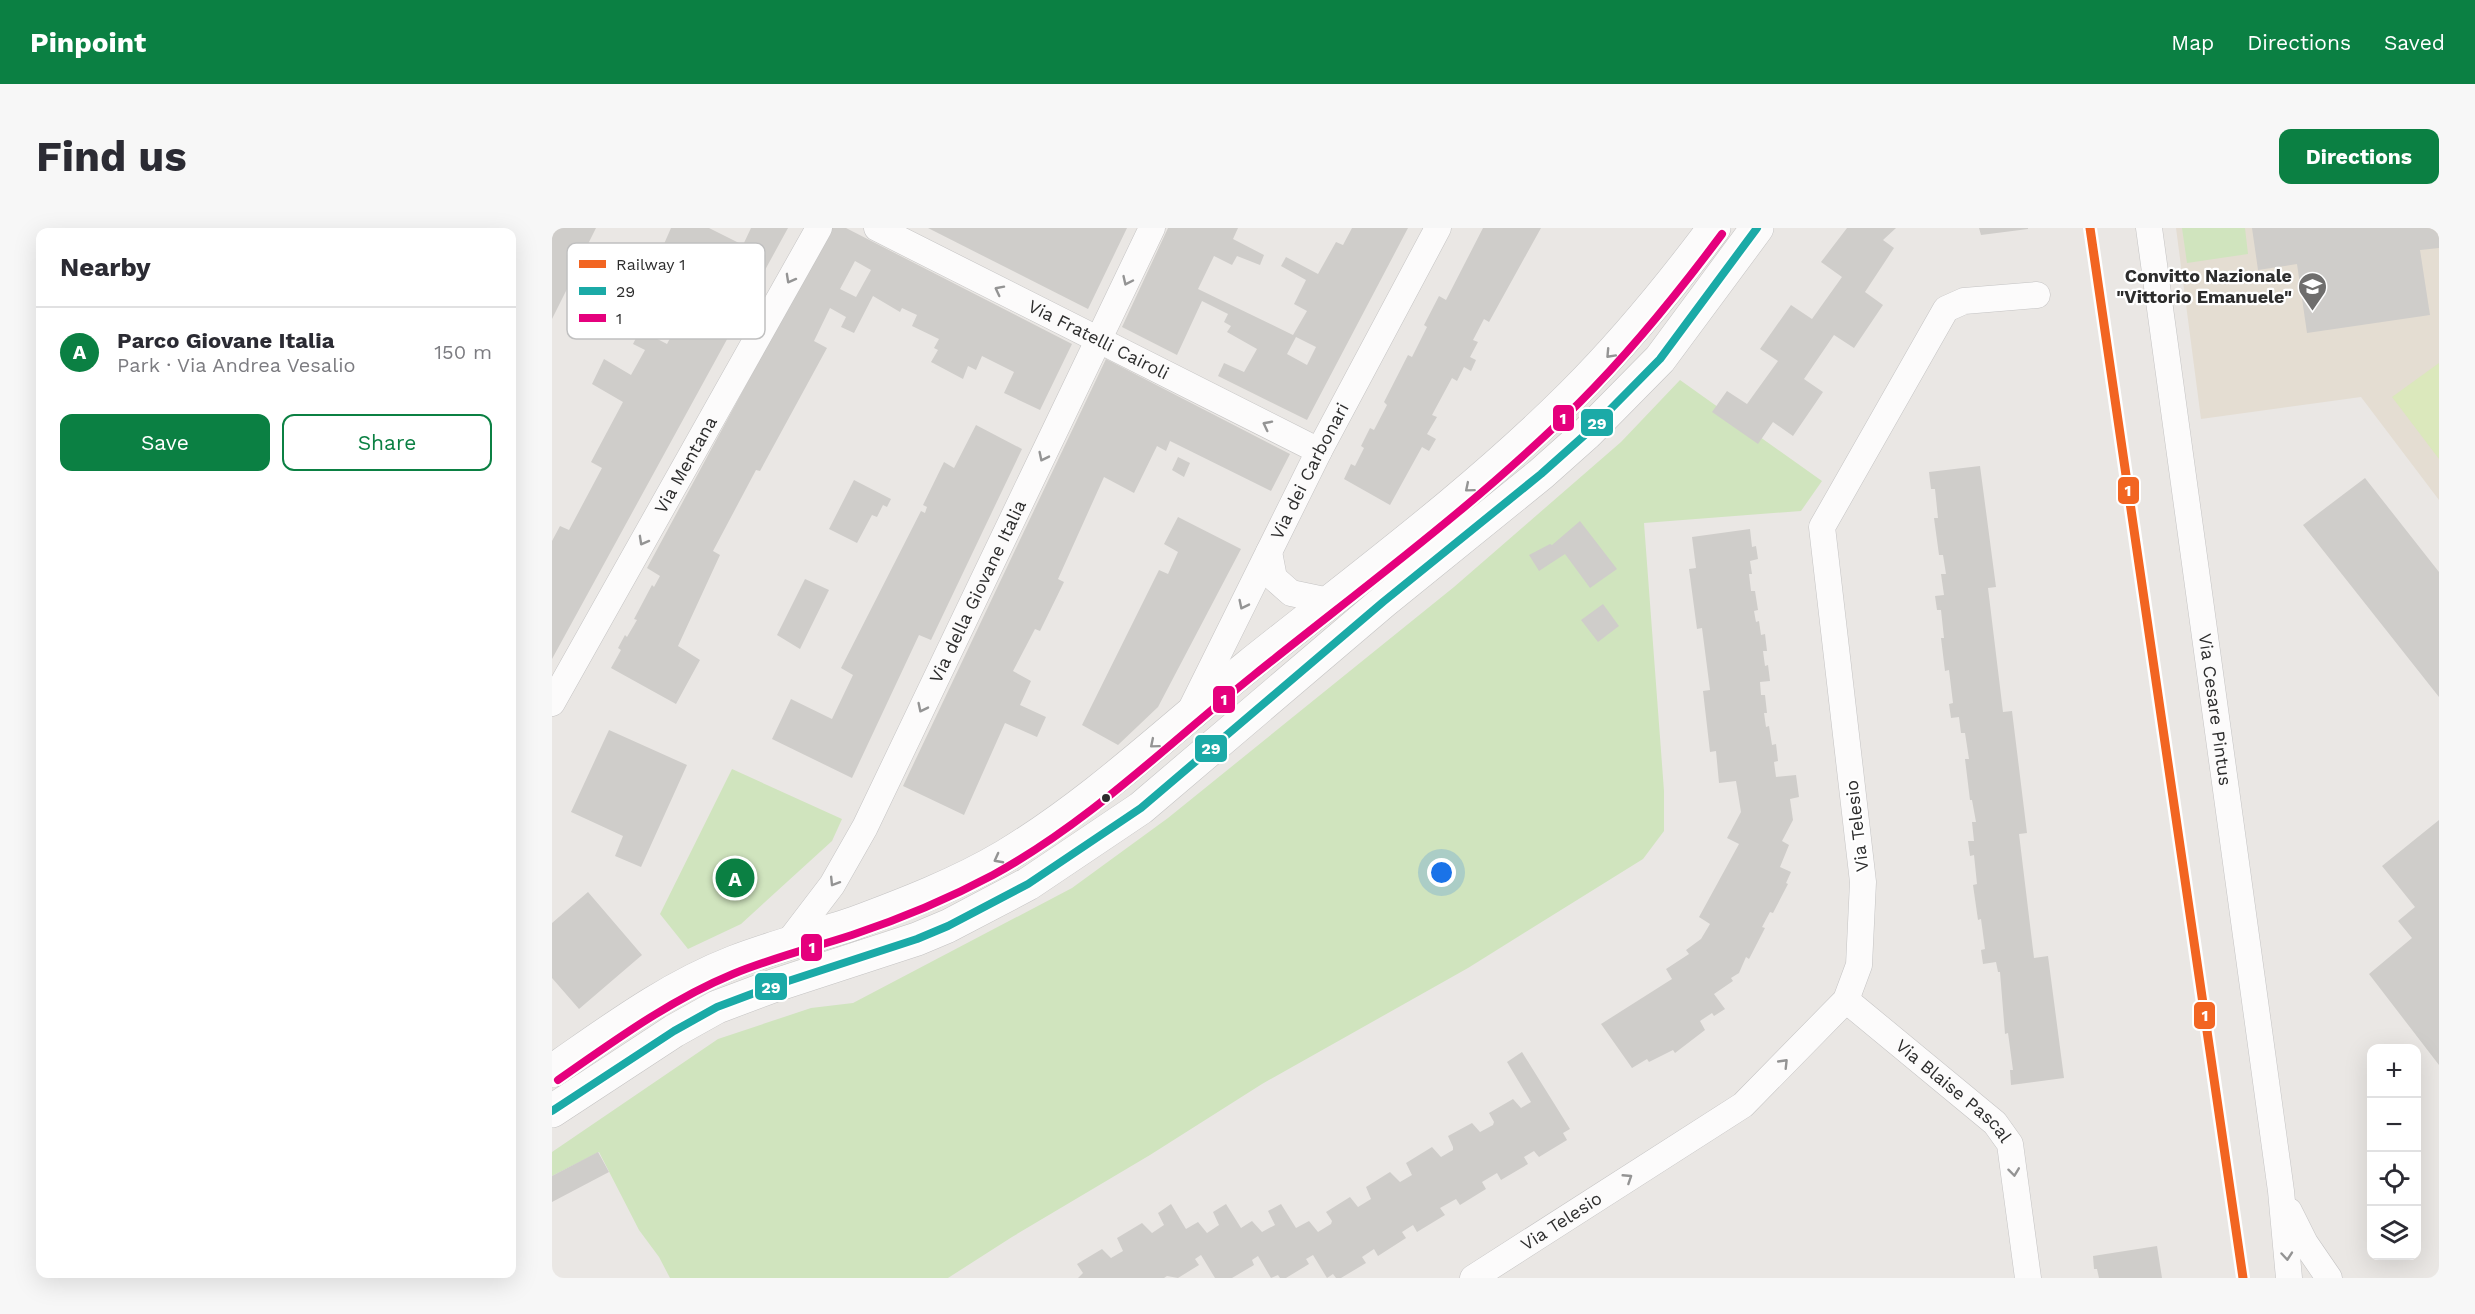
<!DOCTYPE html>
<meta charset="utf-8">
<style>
body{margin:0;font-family:"Work Sans",sans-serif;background:#f7f7f7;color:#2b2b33}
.controls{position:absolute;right:18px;bottom:18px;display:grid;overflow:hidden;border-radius:12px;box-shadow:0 6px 24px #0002}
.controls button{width:54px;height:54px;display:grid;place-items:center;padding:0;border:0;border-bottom:2px solid #e1e1e2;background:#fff;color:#2b2b33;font:30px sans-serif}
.you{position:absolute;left:890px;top:645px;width:21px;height:21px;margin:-15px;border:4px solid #fff;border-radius:50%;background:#1a73e8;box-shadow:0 0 0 9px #1a73e833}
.badge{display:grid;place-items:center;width:39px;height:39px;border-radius:50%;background:#0b8043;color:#fff;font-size:20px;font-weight:700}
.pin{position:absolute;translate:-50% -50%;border:3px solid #fff;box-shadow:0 2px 6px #0006}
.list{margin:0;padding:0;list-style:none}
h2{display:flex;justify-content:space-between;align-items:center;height:78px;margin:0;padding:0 24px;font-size:26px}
h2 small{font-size:20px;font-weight:400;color:#7c7c81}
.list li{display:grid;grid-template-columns:39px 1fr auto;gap:18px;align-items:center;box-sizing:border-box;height:90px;padding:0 24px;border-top:2px solid #e1e1e2}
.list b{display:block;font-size:22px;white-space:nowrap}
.list p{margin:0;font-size:20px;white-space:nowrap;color:#7c7c81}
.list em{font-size:20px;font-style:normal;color:#7c7c81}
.actions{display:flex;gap:12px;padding:18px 24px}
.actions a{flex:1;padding:14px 0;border:2px solid #0b8043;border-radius:12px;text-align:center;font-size:21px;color:#0b8043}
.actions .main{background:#0b8043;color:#fff}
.icon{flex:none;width:33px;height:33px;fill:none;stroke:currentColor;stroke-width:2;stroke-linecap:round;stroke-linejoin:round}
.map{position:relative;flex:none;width:1887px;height:1050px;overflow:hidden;border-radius:12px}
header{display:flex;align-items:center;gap:36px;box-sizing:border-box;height:84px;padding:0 30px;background:#0b8043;color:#fff}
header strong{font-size:28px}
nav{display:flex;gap:33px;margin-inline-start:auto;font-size:21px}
.intro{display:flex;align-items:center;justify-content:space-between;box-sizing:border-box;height:144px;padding:0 36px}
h1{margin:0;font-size:42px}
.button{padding:15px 27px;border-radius:12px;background:#0b8043;color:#fff;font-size:21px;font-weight:700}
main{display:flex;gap:36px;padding:0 36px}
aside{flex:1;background:#fff;border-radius:12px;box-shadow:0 6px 24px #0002}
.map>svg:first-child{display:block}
</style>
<header>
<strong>Pinpoint</strong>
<nav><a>Map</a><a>Directions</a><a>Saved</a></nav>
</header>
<div class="intro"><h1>Find us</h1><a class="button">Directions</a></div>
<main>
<aside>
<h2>Nearby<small></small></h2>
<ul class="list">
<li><span class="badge">A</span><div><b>Parco Giovane Italia</b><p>Park · Via Andrea Vesalio</p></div><em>150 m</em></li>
</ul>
<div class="actions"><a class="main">Save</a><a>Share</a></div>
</aside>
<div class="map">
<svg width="1887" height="1050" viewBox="0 0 1887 1050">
<rect width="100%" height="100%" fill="#eae7e4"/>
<path fill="#e4ddd2" d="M1624,0H1887V272L1809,169L1649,191Z"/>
<path fill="#d0e4be" d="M1630,0H1693L1696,26L1635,35Z
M1128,152L1270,253L1249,283L1092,295L1112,563V603L1091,631L916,740L710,856L598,927L460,1009L396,1050H118L107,1029L87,1002L47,924L0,948V924L166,811L259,780L301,775L520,660L616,590L902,359L1069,214Z
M180,541L290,591L280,613L189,696L136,721L108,686Z"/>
<path fill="#dbe8bc" d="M1887,135V231L1840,169Z"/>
<path fill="#cfcdca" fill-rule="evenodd" d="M0,0H44L31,26L26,24L15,48L20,51L0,91Z
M119,0H157L191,17L199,0H236L0,431V313L8,298L17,302L50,240L39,234L71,174L40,156L52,131L79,147L93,122L81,116L88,102L115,116L124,99L91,80L81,98L71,94L96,47L130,65L147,33L112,16Z
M279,0H294L520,116L488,182L452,165L462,144L430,128L424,142L416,138L411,151L379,134L386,122L382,120L387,111L360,98L365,87L350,80L348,84L321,68L302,105L289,99L294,89L278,80L262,113L275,120L208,243L204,242L161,323L168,327L126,418L148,432L124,476L59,440L69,422L66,420L73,407L75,409L85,392L82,391L100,357L102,359L108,348L95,340ZM303,33L319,42L304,69L288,61Z
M376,0H575L536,81Z
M616,0H686L681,11L712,27L708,37L685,28L680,37L662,28L646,61L741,107L755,83L742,76L754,52L729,38L734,29L766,46L784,14L791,17L800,0H856L755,192L666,148L672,135L692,144L705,121L675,104L679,98L672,94L676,86L650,73L625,127L570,99ZM744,109L764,119L755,137L735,126Z
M931,0H989L937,94L932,91L921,112L926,114L918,129L924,132L919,143L912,139L905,153L900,150L880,187L885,189L875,206L884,211L877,223L870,219L838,277L792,251L799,236L803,238L812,220L809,218L818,200L822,202L835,177L832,174L856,127L860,129L875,99L872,97L887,68L894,72Z
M1295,0H1344L1331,12L1342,20L1313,64L1331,77L1302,120L1282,107L1252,151L1271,164L1241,208L1221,194L1206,216L1160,184L1175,163L1195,176L1226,133L1208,121L1239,77L1260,91L1290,49L1269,34Z
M1427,0H1476V1L1429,7Z
M1700,0H1887V20L1868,22L1878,87L1755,105L1745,36L1706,42Z
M554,131L738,226L719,263L618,213L614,223L605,218L582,265L552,249L506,351L512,354L488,403L483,401L461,443L479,453L468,477L494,489L485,509L453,495L412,587L351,558Z
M424,197L470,221L379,412L367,407L300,550L220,511L239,471L280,491L301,447L289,440L369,283L373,285L375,279L371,277L392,234L402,240Z
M626,229L638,235L632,249L620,242Z
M1428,238L1444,359L1436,360L1451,484L1460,483L1475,605L1467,606L1482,730L1496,728L1512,850L1459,857L1458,842H1461L1456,805L1453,806L1448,744H1446L1444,734L1431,736L1429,722L1433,721L1429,691L1426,692L1421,657L1425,656L1422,627L1418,628L1416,613H1422L1420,594H1424L1420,572H1418L1413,531H1417L1413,505H1409L1407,489L1399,490L1397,476L1401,475L1397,442L1393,443L1389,410H1392L1389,382H1385L1383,368L1392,367L1389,346H1394L1391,327H1387L1382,290H1386L1383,261H1379L1377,244Z
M1813,250L1887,344V469L1751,297Z
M302,252L339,271L335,279L331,277L325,289L320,287L305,315L277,301Z
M626,289L689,321L606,479L566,517L530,497L607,342L616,346L626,324L612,316Z
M1028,293L1065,341L1038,360L1013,326L987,343L977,327L998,316L1000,317Z
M1198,301L1200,319L1204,318L1206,331L1198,333L1200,346H1197L1199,363H1203L1206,382L1202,383L1204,394L1207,393L1209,407L1213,406L1215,423H1211L1213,438L1216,437L1218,453L1208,454L1209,467H1213L1215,485H1212L1214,499L1217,498L1220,517L1224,516L1226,533L1222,534L1224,549L1244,547L1247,569L1238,571L1241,592L1230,613L1237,617L1228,639L1239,644L1234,655L1236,656L1221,685L1218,684L1210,699L1213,700L1197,731L1194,729L1187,745L1179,750L1181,753L1162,766L1173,781L1162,788L1160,785L1148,793L1153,802L1123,825L1121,822L1097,834L1095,831L1080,840L1049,796L1120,751L1114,741L1137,726L1134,722L1149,711L1158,696L1147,689L1187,616L1175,610L1189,584L1184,553L1167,555L1164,523L1158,524L1151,463L1158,462L1150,400L1145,401L1137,341L1144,340L1140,309Z
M253,351L277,362L248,421L225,407Z
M1051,376L1067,398L1046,414L1029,392Z
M57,502L135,537L89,639L63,628L71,608L19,584Z
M1887,592V837L1817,746L1860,710L1846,693L1863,679L1830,638Z
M36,664L90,727L27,781L0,750V695Z
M970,824L1018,901L1011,905L1015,912L987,929L982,923L972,929L976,936L949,952L945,945L930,954L934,961L908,977L904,971L888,980L893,987L865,1004L861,997L850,1004L854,1010L826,1028L822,1021L810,1029L814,1035L789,1050H784L781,1046L775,1050L761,1027L754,1031L757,1036L734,1050H728L726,1047L719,1050L706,1028L700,1032L702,1037L680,1050H663L649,1027L643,1031L647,1037L626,1050L615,1048L612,1050H526L531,1045L525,1036L550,1021L559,1030L571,1023L565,1010L590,995L600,1005L612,997L606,985L619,976L634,1001L646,994L655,1005L667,997L661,984L674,976L689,1000L700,993L710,1004L723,997L716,983L729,976L744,1000L757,993L766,1004L779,996L780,993L774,984L798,969L806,979L819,971L814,959L838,944L848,954L860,947L854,935L880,919L889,929L901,922V919L896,908L920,895L928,904L941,897L942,894L937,885L961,871L969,880L979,874L955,834Z
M46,924L57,944L0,974V948Z
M1605,1018L1610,1050H1547L1545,1041H1542L1541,1028Z"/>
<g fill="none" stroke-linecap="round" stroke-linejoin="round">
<defs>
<g id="street">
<path id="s1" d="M325,0L767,223"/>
<path id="s2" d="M1597,0L1729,963L1737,1050"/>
<path d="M717,324L722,350L739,365L777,373"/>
<path id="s3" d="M0,475L267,0"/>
<path id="s4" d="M638,483L767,223L886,0"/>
<path id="s5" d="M235,716L280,657L313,599L600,0"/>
<path id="s6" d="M1294,772L1443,895L1458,916L1476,1050"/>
<path d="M1737,983L1753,1015L1777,1050"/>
<path id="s7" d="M921,1050L1191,877L1294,772L1307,737L1311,654L1270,299L1394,81L1412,73L1485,67"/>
</g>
<path id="secondary" d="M0,843C58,803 115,760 182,734C220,719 261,709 300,696C351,677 406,656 453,628C541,575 616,503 695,439C805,351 920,267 1020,167C1072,115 1118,59 1162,0
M0,883L122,803L165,779L221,758L365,711L396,698L476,656L589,580L831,374L989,246L1035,205L1108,131L1205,0"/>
</defs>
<use href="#street" stroke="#c4c3c3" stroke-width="27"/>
<use href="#secondary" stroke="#c4c3c3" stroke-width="34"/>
<use href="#street" stroke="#fcfbfb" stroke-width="26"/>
<use href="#secondary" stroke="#fcfbfb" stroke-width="33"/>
<defs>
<path id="bus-1" d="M0,883L122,803L165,779L221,758L365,711L396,698L476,656L589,580L831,374L989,246L1035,205L1108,131L1205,0"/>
<path id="bus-2" d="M6,852C62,813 118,772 181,746C220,730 260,720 300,707C348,691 396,671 441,647C538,594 617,515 702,447C813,358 928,274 1028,174C1080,122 1126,65 1170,6"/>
</defs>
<use href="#bus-1" stroke="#fff" stroke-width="12"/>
<use href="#bus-2" stroke="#fff" stroke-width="12"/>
<use href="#bus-1" stroke="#1baaa7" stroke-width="8"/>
<use href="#bus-2" stroke="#e5007d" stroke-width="8"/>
<defs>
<path id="rail-1" d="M1538,0L1691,1050"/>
</defs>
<use href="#rail-1" stroke="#fff" stroke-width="14"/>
<use href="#rail-1" stroke="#f26522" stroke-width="9"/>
</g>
<defs><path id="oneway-chevron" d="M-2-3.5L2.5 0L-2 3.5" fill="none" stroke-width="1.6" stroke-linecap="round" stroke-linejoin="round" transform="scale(1.5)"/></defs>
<g stroke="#949494">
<use href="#oneway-chevron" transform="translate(238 51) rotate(119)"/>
<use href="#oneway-chevron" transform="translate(575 53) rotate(115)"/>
<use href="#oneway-chevron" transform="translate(447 62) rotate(-153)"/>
<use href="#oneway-chevron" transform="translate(1058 126) rotate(133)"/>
<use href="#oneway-chevron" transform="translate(715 197) rotate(-153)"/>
<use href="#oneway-chevron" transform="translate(491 229) rotate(116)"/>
<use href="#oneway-chevron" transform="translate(917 260) rotate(140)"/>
<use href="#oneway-chevron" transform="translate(91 313) rotate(119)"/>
<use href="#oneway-chevron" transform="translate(691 377) rotate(116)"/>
<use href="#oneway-chevron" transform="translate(370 480) rotate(116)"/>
<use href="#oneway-chevron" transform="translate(602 516) rotate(140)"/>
<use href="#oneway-chevron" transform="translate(446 631) rotate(152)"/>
<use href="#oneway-chevron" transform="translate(282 654) rotate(122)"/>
<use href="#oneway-chevron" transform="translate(1232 835) rotate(-46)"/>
<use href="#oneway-chevron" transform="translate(1462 944) rotate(83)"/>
<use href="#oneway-chevron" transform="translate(1076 950) rotate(-33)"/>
<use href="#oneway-chevron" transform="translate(1735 1028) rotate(85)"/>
</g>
<defs>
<symbol id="school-pin" viewBox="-11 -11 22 30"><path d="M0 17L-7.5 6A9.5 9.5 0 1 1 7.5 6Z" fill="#6f6e6d" stroke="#fff"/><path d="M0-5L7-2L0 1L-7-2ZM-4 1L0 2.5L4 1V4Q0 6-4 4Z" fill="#fff"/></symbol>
</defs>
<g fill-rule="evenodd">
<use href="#school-pin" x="1744" y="42" width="33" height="45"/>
</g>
<circle fill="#2d2d2d" stroke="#fff" stroke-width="2" cx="554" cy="570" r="5"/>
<g text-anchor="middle" stroke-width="4.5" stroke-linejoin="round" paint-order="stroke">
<g font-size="18" font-weight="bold" fill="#2d2d2d" stroke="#fff" text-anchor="end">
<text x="1740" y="54">Convitto Nazionale<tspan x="1740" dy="21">"Vittorio Emanuele"</tspan></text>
</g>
<g font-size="18" fill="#2d2d2d" stroke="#fff">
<text dy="6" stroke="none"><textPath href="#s1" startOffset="248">Via Fratelli Cairoli</textPath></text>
<text dy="6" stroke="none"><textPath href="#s3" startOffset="273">Via Mentana</textPath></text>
<text dy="6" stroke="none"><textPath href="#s4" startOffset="268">Via dei Carbonari</textPath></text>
<text dy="6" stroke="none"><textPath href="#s5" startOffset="402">Via della Giovane Italia</textPath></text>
<text dy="6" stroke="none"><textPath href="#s2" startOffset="486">Via Cesare Pintus</textPath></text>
<text transform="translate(1305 598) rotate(-97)" y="6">Via Telesio</text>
<text dy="6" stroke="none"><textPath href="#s6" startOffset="141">Via Blaise Pascal</textPath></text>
<text dy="6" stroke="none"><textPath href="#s7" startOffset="105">Via Telesio</textPath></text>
</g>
</g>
<rect x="15" y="15" width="198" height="96" rx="9" fill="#fff" stroke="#c0c0c0" stroke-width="1.5"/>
<rect x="27" y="32" width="27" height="8" fill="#f26522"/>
<rect x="27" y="59" width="27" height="8" fill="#1baaa7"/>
<rect x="27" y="86" width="27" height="8" fill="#e5007d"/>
<g font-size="16" fill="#2d2d2d">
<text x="64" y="42">Railway 1</text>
<text x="64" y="69">29</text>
<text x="64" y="96">1</text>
</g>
<g stroke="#fff" stroke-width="2">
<rect x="1000" y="176" width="23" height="28" rx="6" fill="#e5007d"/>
<rect x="1028" y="180" width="34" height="29" rx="6" fill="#1baaa7"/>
<rect x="1565" y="248" width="23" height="29" rx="6" fill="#f26522"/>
<rect x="660" y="457" width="24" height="29" rx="6" fill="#e5007d"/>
<rect x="642" y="506" width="34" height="29" rx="6" fill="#1baaa7"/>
<rect x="248" y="705" width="23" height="29" rx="6" fill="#e5007d"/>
<rect x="202" y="744" width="34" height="29" rx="6" fill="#1baaa7"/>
<rect x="1641" y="773" width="23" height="29" rx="6" fill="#f26522"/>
</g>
<g font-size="16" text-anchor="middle" font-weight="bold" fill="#fff">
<text x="1011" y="196">1</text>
<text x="1045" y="201">29</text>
<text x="1576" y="268">1</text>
<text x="672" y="477">1</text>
<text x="659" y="526">29</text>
<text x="260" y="725">1</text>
<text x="219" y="765">29</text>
<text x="1653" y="793">1</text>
</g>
</svg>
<div class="controls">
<button>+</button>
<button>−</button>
<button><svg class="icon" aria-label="locate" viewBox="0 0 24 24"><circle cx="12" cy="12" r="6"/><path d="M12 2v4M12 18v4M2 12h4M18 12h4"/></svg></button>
<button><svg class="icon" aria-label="layers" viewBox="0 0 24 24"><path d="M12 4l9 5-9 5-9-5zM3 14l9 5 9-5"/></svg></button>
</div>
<div class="you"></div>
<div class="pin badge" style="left:183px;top:650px">A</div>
</div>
</main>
